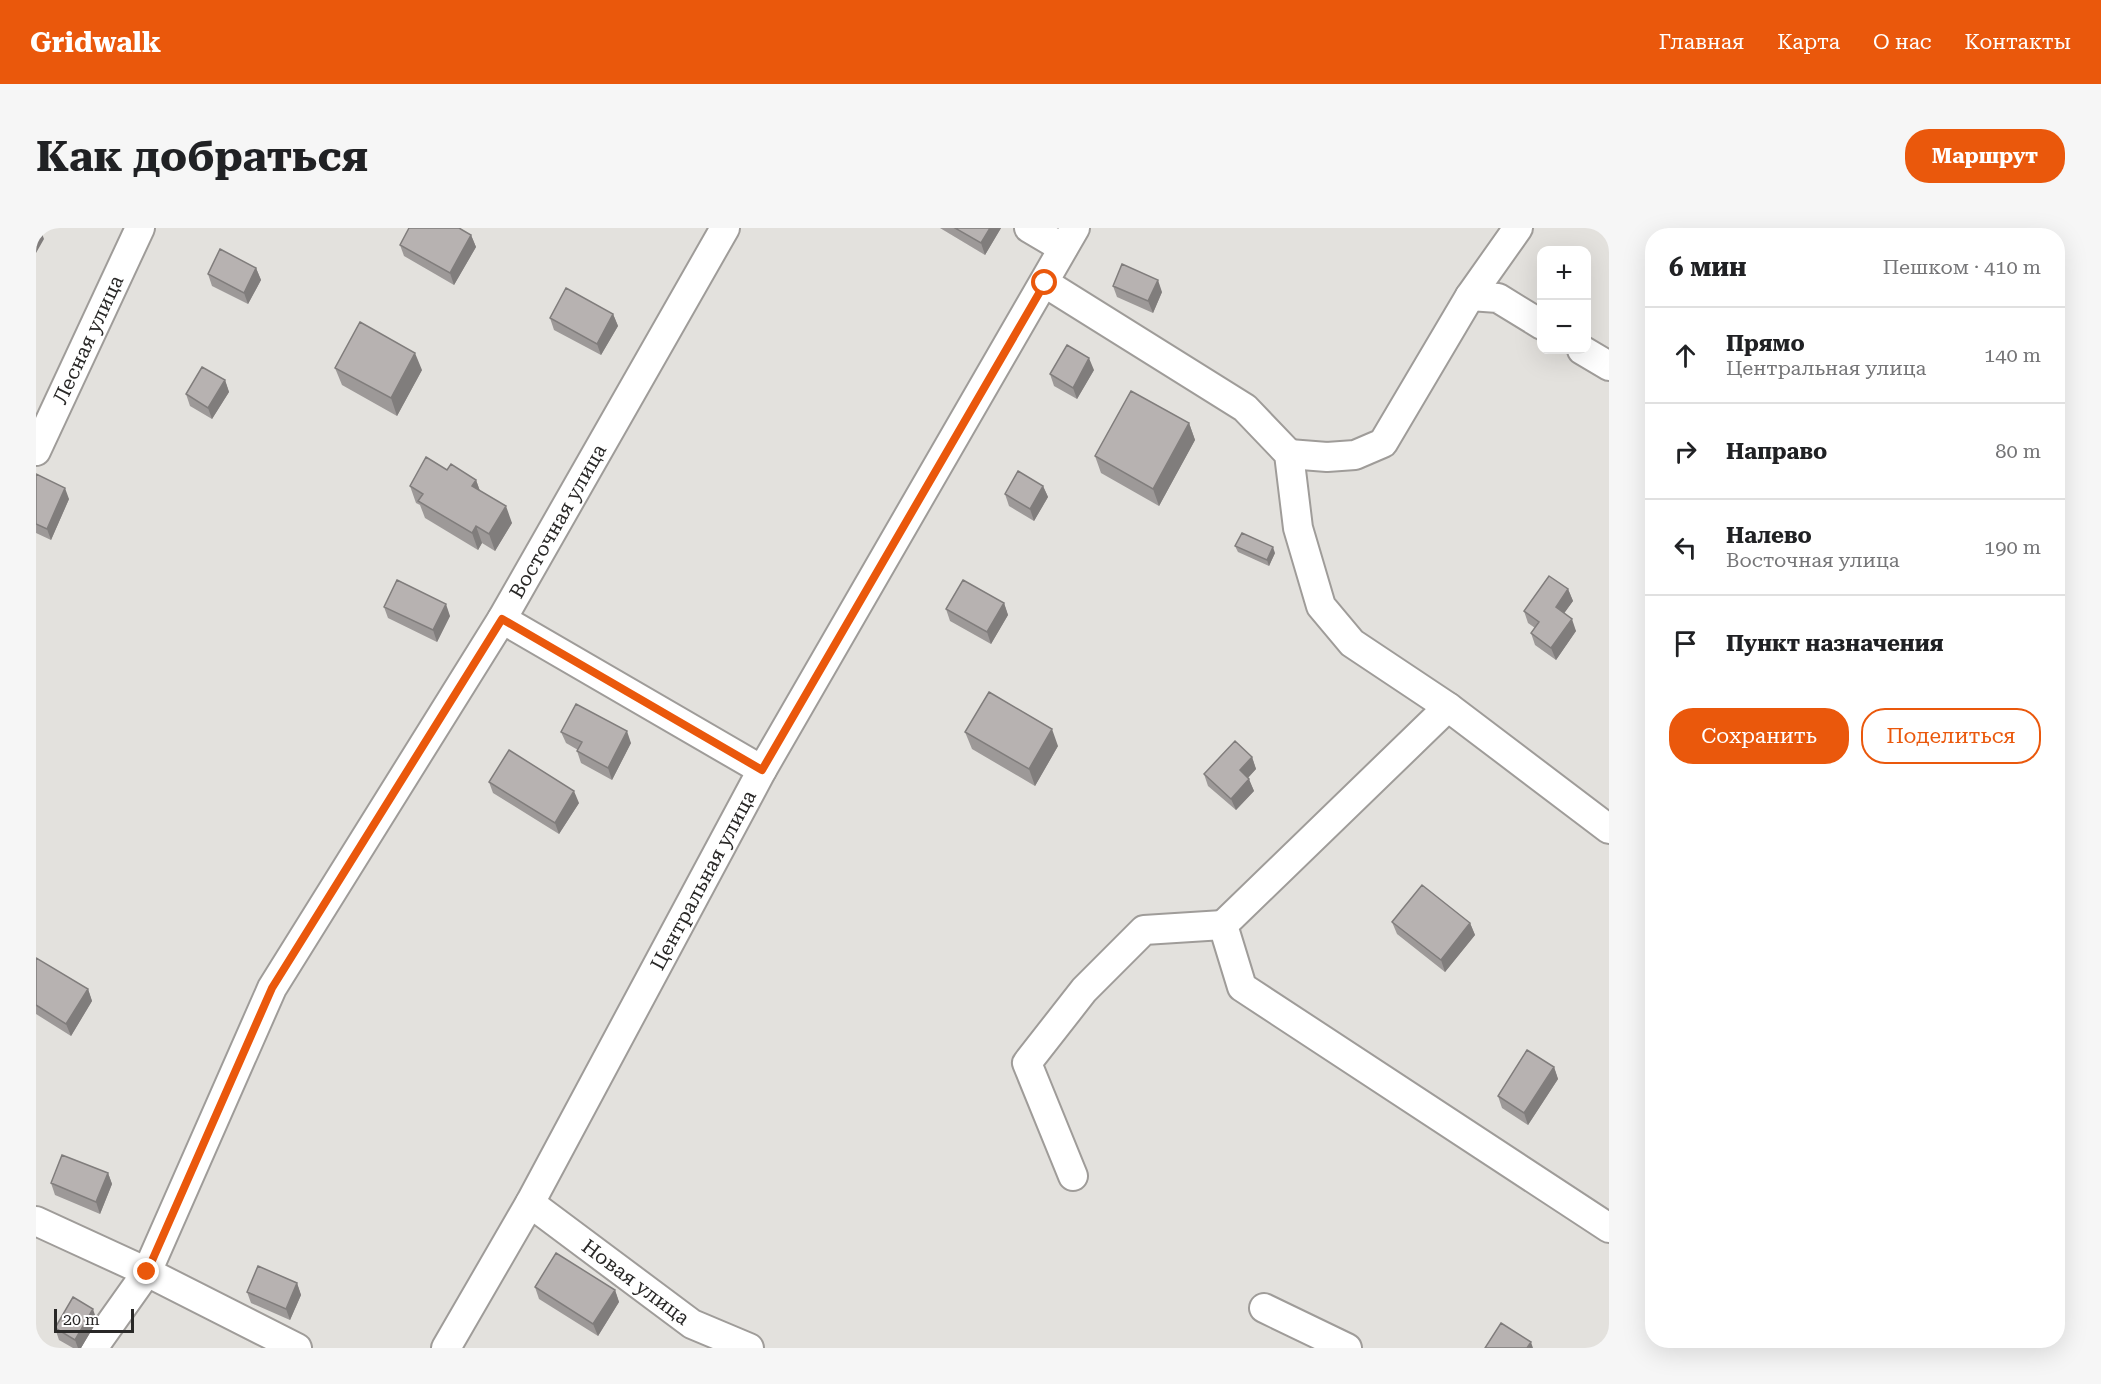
<!DOCTYPE html>
<html lang="ru">
<meta charset="utf-8">
<style>
body{margin:0;font-family:"Roboto Serif",serif;background:#f6f6f6;color:#202124}
.controls{position:absolute;right:18px;top:18px;display:grid;overflow:hidden;border-radius:12px;box-shadow:0 6px 24px #0002}
.controls button{width:54px;height:54px;display:grid;place-items:center;padding:0;border:0;border-bottom:2px solid #e0e0e0;background:#fff;color:#202124;font:30px sans-serif}
.scale{position:absolute;left:18px;bottom:15px;width:80px;box-sizing:border-box;padding-left:6px;border:3px solid #292827;border-top:0;font-size:16px;line-height:21px;white-space:nowrap;color:#292827;-webkit-text-stroke:4px #fff;paint-order:stroke}
.stop{position:absolute;width:18px;height:18px;margin:-14px;border:4px solid #ea580c;border-radius:50%;background:#fff}
.stop.end{background:#ea580c;border-color:#fff;box-shadow:0 2px 6px #0008}
.list{margin:0;padding:0;list-style:none}
h2{display:flex;justify-content:space-between;align-items:center;height:78px;margin:0;padding:0 24px;font-size:26px}
h2 small{font-size:20px;font-weight:400;color:#757577}
.list li{display:grid;grid-template-columns:39px 1fr auto;gap:18px;align-items:center;box-sizing:border-box;height:96px;padding:0 24px;border-top:2px solid #e0e0e0}
.list b{display:block;font-size:22px;white-space:nowrap}
.list p{margin:0;font-size:20px;white-space:nowrap;color:#757577}
.list em{font-size:20px;font-style:normal;color:#757577}
.actions{display:flex;gap:12px;padding:18px 24px}
.actions a{flex:1;padding:14px 0;border:2px solid #ea580c;border-radius:24px;text-align:center;font-size:21px;color:#ea580c}
.actions .main{background:#ea580c;color:#fff}
.icon{flex:none;width:33px;height:33px;fill:none;stroke:currentColor;stroke-width:2;stroke-linecap:round;stroke-linejoin:round}
.map{position:relative;flex:none;width:1573px;height:1120px;overflow:hidden;border-radius:24px}
header{display:flex;align-items:center;gap:36px;box-sizing:border-box;height:84px;padding:0 30px;background:#ea580c;color:#fff}
header strong{font-size:28px}
nav{display:flex;gap:33px;margin-inline-start:auto;font-size:21px}
.intro{display:flex;align-items:center;justify-content:space-between;box-sizing:border-box;height:144px;padding:0 36px}
h1{margin:0;font-size:42px}
.button{padding:15px 27px;border-radius:24px;background:#ea580c;color:#fff;font-size:21px;font-weight:700}
main{display:flex;gap:36px;padding:0 36px}
aside{flex:1;background:#fff;border-radius:24px;box-shadow:0 6px 24px #0002}
.map>svg:first-child{display:block}
</style>
<header>
<strong>Gridwalk</strong>
<nav><a>Главная</a><a>Карта</a><a>О нас</a><a>Контакты</a></nav>
</header>
<div class="intro"><h1>Как добраться</h1><a class="button">Маршрут</a></div>
<main>
<div class="map">
<svg width="1573" height="1120" viewBox="0 0 1573 1120">
<rect width="100%" height="100%" fill="#e3e1dd"/>
<g fill="none" stroke-linecap="round" stroke-linejoin="round">
<defs>
<g id="minor">
<path d="M993,0L1027,20"/>
<path d="M1009,55L1209,180L1253,226L1262,300L1285,378L1316,415L1412,479"/>
<path d="M1434,68L1462,70L1506,97"/>
<path d="M1546,122L1573,138"/>
<path id="s1" d="M0,223L104,0"/>
<path d="M1253,226L1291,229L1319,227L1347,215L1434,68L1482,0"/>
<path d="M466,391L726,542"/>
<path d="M1573,601L1412,479L1187,697L1206,759L1573,1000"/>
<path d="M1037,948L991,835L1048,762L1108,702L1187,697"/>
<path id="s2" d="M494,975L656,1096L713,1120"/>
<path d="M0,993L111,1044L261,1120"/>
<path d="M1228,1080L1311,1120"/>
<path id="s3" d="M57,1120L111,1044L236,760L466,391L689,0"/>
<path id="s4" d="M410,1120L494,975L726,542L1039,0"/>
</g>
</defs>
<use href="#minor" stroke="#9f9c99" stroke-width="32"/>
<use href="#minor" stroke="#fff" stroke-width="28"/>
</g>
<path fill="#9d9998" d="M904,0H965L949,27Z
M435,7L440,19L418,57L368,28L364,17Z
M220,40L225,52L212,76L176,58L172,46Z
M1077,58L1126,64L1117,85L1081,69Z
M577,86L582,98L565,127L518,102L514,90Z
M299,140L386,142L361,188L306,157Z
M1058,142L1041,171L1018,158L1014,146Z
M189,152L193,164L176,191L154,178L150,166Z
M1153,195L1159,212L1123,278L1065,245L1059,228Z
M411,242L440,252L444,263L476,295L459,323L446,315L442,322L389,290L384,277L380,275L374,258Z
M0,246L33,271L15,312L0,305Z
M1007,258L1012,269L998,293L973,278L969,266Z
M1199,318L1239,325L1233,338L1202,324Z
M1532,361L1537,373L1528,385L1540,403L1520,432L1499,417L1495,405L1499,400L1492,395L1488,383Z
M968,375L972,387L955,416L914,393L910,381Z
M348,379L414,388L401,414L352,390Z
M525,504L595,515L576,552L545,535L541,523L542,522L530,515Z
M929,504L1022,518L999,558L936,521Z
M1216,529L1220,541L1212,550L1218,563L1200,582L1172,558L1168,546Z
M453,554L543,575L523,606L457,565Z
M1356,694L1434,695L1439,707L1409,744L1361,706Z
M0,731L52,761L56,773L35,808L0,786Z
M1518,839L1522,851L1492,897L1466,880L1462,868Z
M72,945L76,956L64,986L19,967L15,955Z
M261,1055L265,1067L254,1092L215,1075L211,1064Z
M499,1059L579,1062L583,1074L562,1108L503,1071Z
M61,1093L45,1120H37L23,1112L19,1100Z"/>
<path fill="#807d7c" d="M3,0H4L8,11L0,25V6Z
M954,0H965L949,27L945,15Z
M435,7L440,19L418,57L414,45Z
M220,40L225,52L212,76L208,65Z
M1122,52L1126,64L1117,85L1112,73Z
M577,86L582,98L565,127L561,116Z
M379,125L386,142L361,188L355,170Z
M1053,130L1058,142L1041,171L1037,160Z
M189,152L193,164L176,191L172,180Z
M1153,195L1159,212L1123,278L1117,261Z
M440,252L446,269L436,258Z
M1007,258L1012,269L998,293L994,281Z
M29,260L33,271L15,312L11,301Z
M470,278L476,295L459,323L453,306Z
M440,298L446,315L442,322L436,305Z
M1237,319L1239,325L1233,338L1231,332Z
M1532,361L1537,373L1524,391L1520,379Z
M968,375L972,387L955,416L951,404Z
M410,376L414,388L401,414L397,402Z
M1536,391L1540,403L1520,432L1515,420Z
M1016,501L1022,518L999,558L993,541Z
M591,503L595,515L576,552L572,540Z
M1216,529L1220,541L1208,554L1204,542Z
M1213,551L1218,563L1200,582L1195,571Z
M538,563L543,575L523,606L519,595Z
M1434,695L1439,707L1409,744L1405,732Z
M52,761L56,773L35,808L30,796Z
M1518,839L1522,851L1492,897L1488,885Z
M72,945L76,956L64,986L60,974Z
M261,1055L265,1067L254,1092L250,1081Z
M579,1062L583,1074L562,1108L557,1096Z
M57,1081L61,1093L45,1120H42L39,1112Z
M1495,1114L1497,1120H1491Z"/>
<path fill="#b7b2b1" stroke="#807d7c" stroke-width="1.5" d="M373,0H423L435,7L414,45L364,17Z
M919,0H954L945,15Z
M184,21L220,40L208,65L172,46Z
M1086,36L1122,52L1112,73L1077,58Z
M530,60L577,86L561,116L514,90Z
M324,94L379,125L355,170L299,140Z
M1031,117L1053,130L1037,160L1014,146Z
M166,139L189,152L172,180L150,166Z
M1095,163L1153,195L1117,261L1059,228Z
M390,229L411,242L415,236L440,252L436,258L470,278L453,306L440,298L436,305L382,273L387,266L374,258Z
M982,243L1007,258L994,281L969,266Z
M0,246L29,260L11,301L0,296Z
M1206,305L1237,319L1231,332L1199,318Z
M1513,348L1532,361L1520,379L1536,391L1515,420L1495,405L1503,394L1488,383Z
M361,352L410,376L397,402L348,379Z
M927,352L968,375L951,404L910,381Z
M953,464L1016,501L993,541L929,504Z
M540,476L591,503L572,540L541,523L546,514L525,504Z
M1199,513L1216,529L1204,542L1213,551L1195,571L1168,546Z
M473,522L538,563L519,595L453,554Z
M1386,657L1434,695L1405,732L1356,694Z
M0,730L52,761L30,796L0,777Z
M1491,822L1518,839L1488,885L1462,868Z
M26,927L72,945L60,974L15,955Z
M520,1025L579,1062L557,1096L499,1059Z
M222,1038L261,1055L250,1081L211,1064Z
M37,1069L57,1081L39,1112L19,1100Z
M1465,1095L1495,1114L1491,1120H1449Z"/>
<g fill="none" stroke-linecap="round" stroke-linejoin="round">
<path stroke="#ea580c" stroke-width="8" d="M111,1044L236,760L466,391L726,542L1009,55"/>
</g>
<g text-anchor="middle" stroke-width="6" stroke-linejoin="round" paint-order="stroke">
<g font-size="20" fill="#292827" stroke="#fff">
<text dy="7" stroke="none"><textPath href="#s1" startOffset="123">Лесная улица</textPath></text>
<text dy="7" stroke="none"><textPath href="#s3" startOffset="951">Восточная улица</textPath></text>
<text dy="7" stroke="none"><textPath href="#s4" startOffset="534">Центральная улица</textPath></text>
<text dy="7" stroke="none"><textPath href="#s2" startOffset="132">Новая улица</textPath></text>
</g>
</g>
</svg>
<div class="controls">
<button>+</button>
<button>−</button>
</div>
<div class="scale">20 m</div>
<div class="stop" style="left:1009px;top:55px"></div>
<div class="stop end" style="left:111px;top:1044px"></div>
</div>
<aside>
<h2>6 мин<small>Пешком · 410 m</small></h2>
<ul class="list">
<li><svg class="icon" aria-label="ahead" viewBox="0 0 24 24"><path d="M12 20V5M6 11l6-6 6 6"/></svg><div><b>Прямо</b><p>Центральная улица</p></div><em>140 m</em></li>
<li><svg class="icon" aria-label="right" viewBox="0 0 24 24"><path d="M7 20v-9h11M14 6l5 5-5 5"/></svg><div><b>Направо</b></div><em>80 m</em></li>
<li><svg class="icon" aria-label="left" viewBox="0 0 24 24"><path d="M17 20v-9H6M10 6l-5 5 5 5"/></svg><div><b>Налево</b><p>Восточная улица</p></div><em>190 m</em></li>
<li><svg class="icon" aria-label="arrive" viewBox="0 0 24 24"><path d="M6 21V4h12l-3 4 3 4H6"/></svg><div><b>Пункт назначения</b></div></li>
</ul>
<div class="actions"><a class="main">Сохранить</a><a>Поделиться</a></div>
</aside>
</main>
